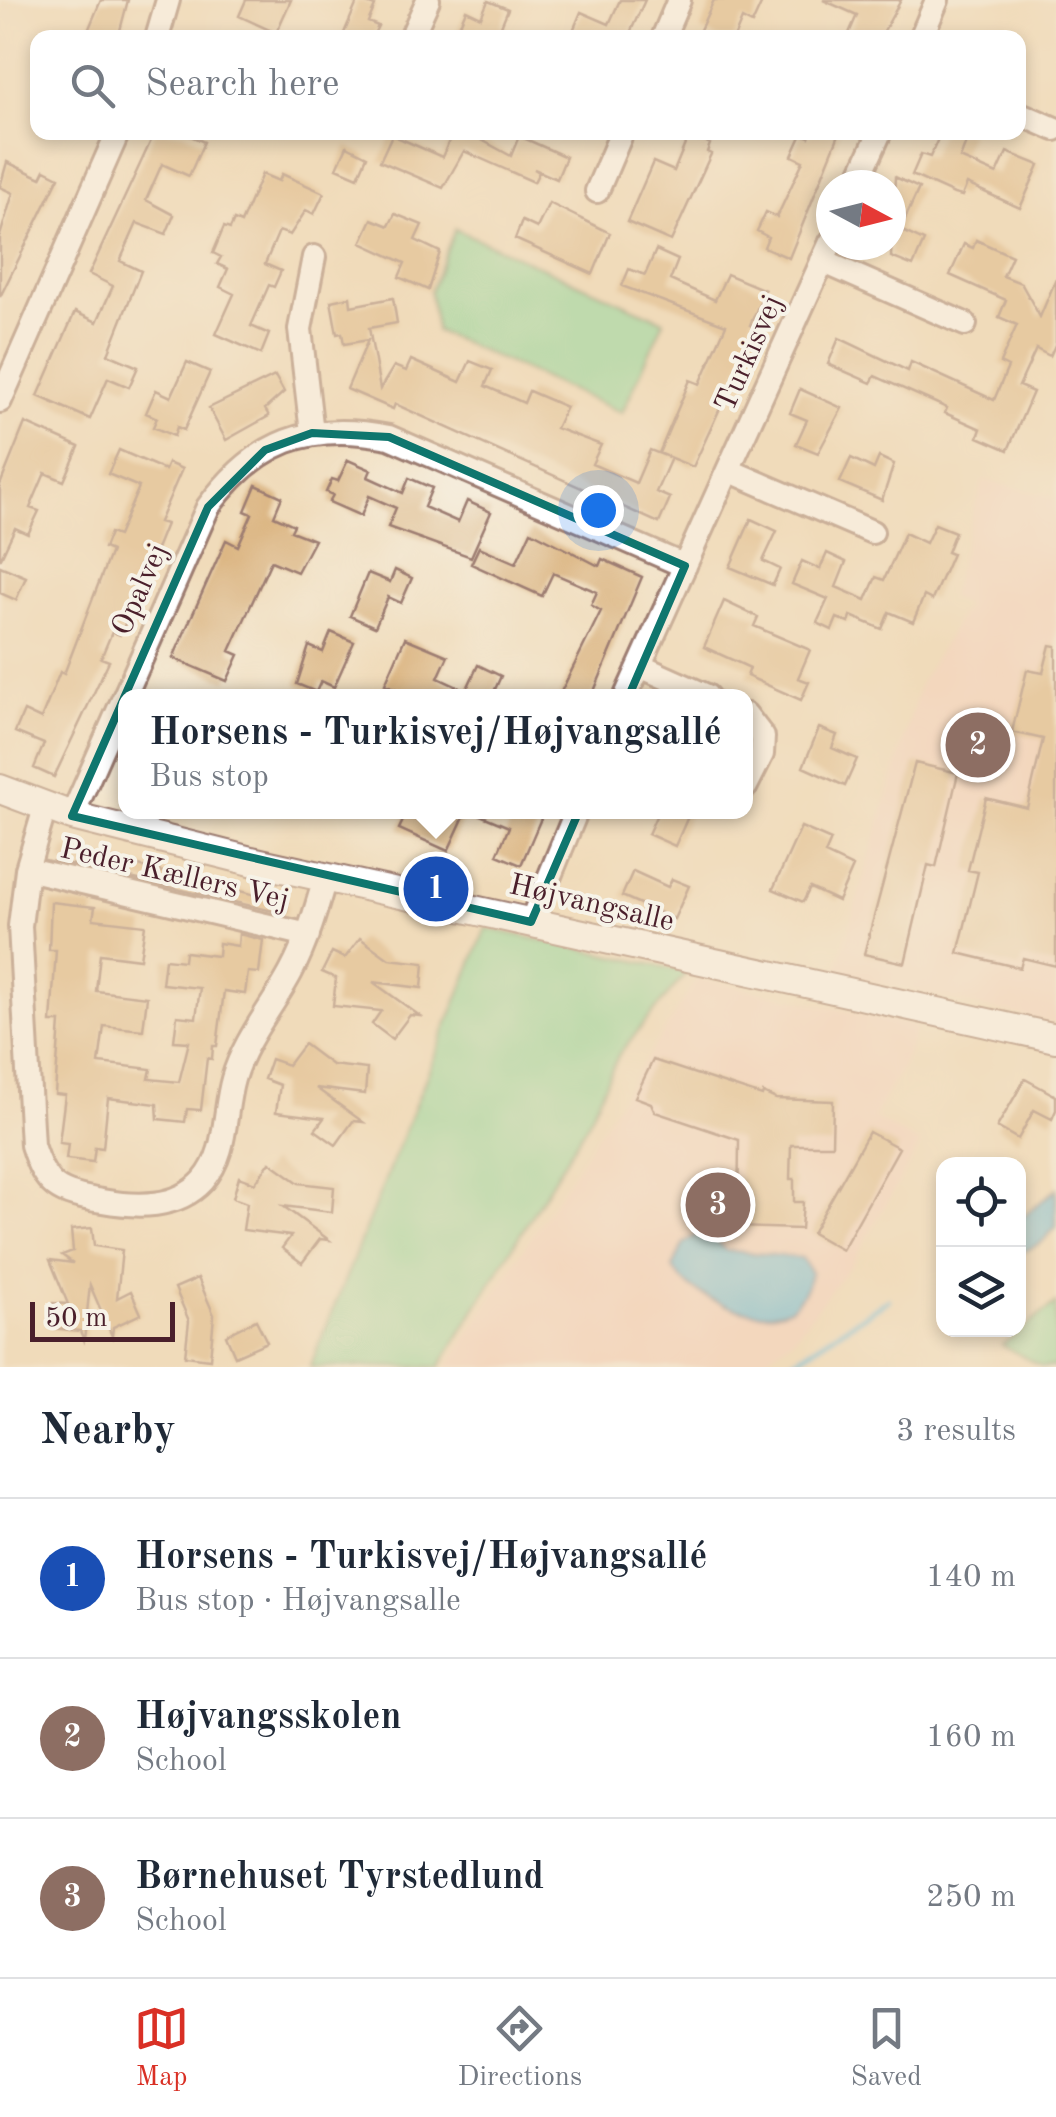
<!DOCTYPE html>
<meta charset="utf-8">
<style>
body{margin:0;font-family:"Old Standard TT",serif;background:#f6f6f7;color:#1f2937}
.controls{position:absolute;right:30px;bottom:30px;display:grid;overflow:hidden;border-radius:20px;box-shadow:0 5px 15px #0003}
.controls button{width:90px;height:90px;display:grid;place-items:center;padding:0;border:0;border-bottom:2px solid #e0e1e3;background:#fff;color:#1f2937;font:50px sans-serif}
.compass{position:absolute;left:816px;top:170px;width:90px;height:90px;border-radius:50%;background:#fff;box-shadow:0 5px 15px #0003;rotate:97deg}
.scale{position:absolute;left:30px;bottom:25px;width:145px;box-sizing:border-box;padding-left:10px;border:5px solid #4a1f2b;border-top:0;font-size:28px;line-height:35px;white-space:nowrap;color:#4a1f2b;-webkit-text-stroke:8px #f7f3e8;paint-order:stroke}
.you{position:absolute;left:598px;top:510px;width:35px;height:35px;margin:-25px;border:8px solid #fff;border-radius:50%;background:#1a73e8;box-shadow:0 0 0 15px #1a73e833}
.badge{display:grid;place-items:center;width:65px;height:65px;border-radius:50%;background:#d93025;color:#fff;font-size:32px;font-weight:700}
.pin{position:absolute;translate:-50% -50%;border:5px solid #fff;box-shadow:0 2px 10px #0006}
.popup{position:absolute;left:118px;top:689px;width:635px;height:130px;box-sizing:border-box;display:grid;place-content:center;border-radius:20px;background:#fff;filter:drop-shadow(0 2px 8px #0005);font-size:32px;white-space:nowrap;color:#747a83}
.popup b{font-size:38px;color:#1f2937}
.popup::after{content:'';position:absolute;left:50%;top:100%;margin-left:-20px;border:20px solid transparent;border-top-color:#fff}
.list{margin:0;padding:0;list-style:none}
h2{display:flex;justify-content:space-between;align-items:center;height:130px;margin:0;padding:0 40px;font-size:42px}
h2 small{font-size:32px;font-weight:400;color:#747a83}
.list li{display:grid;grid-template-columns:65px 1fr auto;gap:30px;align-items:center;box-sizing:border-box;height:160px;padding:0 40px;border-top:2px solid #e0e1e3}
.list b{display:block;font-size:38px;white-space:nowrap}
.list p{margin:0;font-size:32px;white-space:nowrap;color:#747a83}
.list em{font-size:32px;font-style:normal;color:#747a83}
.icon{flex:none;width:55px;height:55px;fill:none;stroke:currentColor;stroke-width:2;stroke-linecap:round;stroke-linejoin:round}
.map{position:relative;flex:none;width:1056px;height:1367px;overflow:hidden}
.search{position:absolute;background:#fff;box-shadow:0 5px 15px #0003;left:30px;right:30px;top:30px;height:110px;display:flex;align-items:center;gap:25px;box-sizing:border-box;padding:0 35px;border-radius:20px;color:#747a83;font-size:38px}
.sheet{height:610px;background:#fff}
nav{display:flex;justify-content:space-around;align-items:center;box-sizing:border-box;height:140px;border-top:2px solid #e0e1e3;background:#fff;font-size:28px;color:#747a83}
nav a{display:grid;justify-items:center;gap:5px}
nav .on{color:#d93025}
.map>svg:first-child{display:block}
</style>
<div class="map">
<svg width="1056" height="1367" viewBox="0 0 1056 1367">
<rect width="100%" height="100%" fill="#f7f3e8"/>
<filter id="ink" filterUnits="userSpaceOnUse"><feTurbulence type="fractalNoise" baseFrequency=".01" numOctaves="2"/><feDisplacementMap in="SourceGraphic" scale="20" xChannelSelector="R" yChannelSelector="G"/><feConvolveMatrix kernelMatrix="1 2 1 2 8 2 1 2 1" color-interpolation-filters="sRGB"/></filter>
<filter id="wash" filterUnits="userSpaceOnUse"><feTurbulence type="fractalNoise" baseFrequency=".0048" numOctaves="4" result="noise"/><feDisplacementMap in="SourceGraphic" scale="40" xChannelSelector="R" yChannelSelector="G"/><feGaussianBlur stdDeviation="2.25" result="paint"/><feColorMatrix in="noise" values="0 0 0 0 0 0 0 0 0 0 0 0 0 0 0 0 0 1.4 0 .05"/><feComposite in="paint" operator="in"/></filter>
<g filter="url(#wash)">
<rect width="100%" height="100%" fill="#f0dbba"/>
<path fill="#f5d2c2" d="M983,480L1056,498V1024L836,973L920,684L966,605L950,597Z
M698,978L916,1026L906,1059L874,1118L921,1144L851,1265L793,1338L752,1367H447Z"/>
<path fill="#83d99d" stroke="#667c64" stroke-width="2.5" d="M455,229L664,321L622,413L436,331L430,292Z
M486,928L687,972L619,1054L587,1124L440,1367H310Z
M1056,1303V1367H1042L1002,1345Z"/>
<path fill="#63bce0" stroke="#566e86" stroke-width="2.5" d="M1056,1189V1227L1041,1243L1019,1254V1220Z
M700,1232L712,1234L725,1250L802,1258L811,1273C807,1288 800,1304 785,1310C755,1322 687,1296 673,1268L683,1244Z"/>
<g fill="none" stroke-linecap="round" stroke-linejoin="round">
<path stroke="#63bce0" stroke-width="6" d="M784,1367L888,1300"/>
</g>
<g id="blocks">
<path fill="#dcb683" d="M101,0H128L118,38H85Z
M246,0H291L276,33L239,16Z
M358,0L375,6L368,22L378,26L372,38H342Z
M620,0H645L630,33L642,38H570L581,12L609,24Z
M714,0H763L752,24L742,19L734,38H717L700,30Z
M823,0H901L880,38H847L857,15Z
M488,1L508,9L501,26L529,38H454L466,10L481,17Z
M155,132H182L204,142L189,176L162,164L146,200L174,215L166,234L137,223L120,261L141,271L108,354L138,367L129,387L108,378L90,419L38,396L75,312L97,322L113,286L89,274Z
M453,132H481L478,138L511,156L519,136L566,157L557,179L534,169L539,172L534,182L464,151L443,188L380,161L392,135L442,157Z
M690,132H710L706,142L710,144L707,152L711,154L671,241L627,222L653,162L674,171Z
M811,132H840L789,258L764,247L768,237L757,231L766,212L777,217L803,161L792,156L802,134L809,137Z
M941,132H970L960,158L997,174L1007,152L1039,165L1020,208L967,184L962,196L954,194L912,175L921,154L930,157Z
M347,146L367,156L358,177L337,168Z
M7,162L41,178L45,170L59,177L0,297V236L13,193L0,187Z
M262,174L279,181L282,174L324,193L314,214L306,210L290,235L279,231L265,264L281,271L274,287L269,285L251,326L269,334L261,354L216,334L234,294L220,287L228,269L217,264L221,257L213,253L224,227L230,229L234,220L241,223Z
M895,177L919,188L900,230L924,241L913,266L891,257Z
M549,203L610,233L593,274L515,239L522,221L537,228Z
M395,214L422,225L415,240L440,252L428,290L399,277L405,263L361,243L372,219L389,226Z
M976,240L1012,256L1003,276L1021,283L1040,317L1056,279V343L1050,356L1036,349L1019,386L1033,392L1008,450L978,437L981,429L945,413L947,408L875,376L871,383L828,364L839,338L908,371L911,362L994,400L1008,367L1000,363L1017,325L999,317L1006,300L950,275L964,244L973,248Z
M656,250L678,260L670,280L715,300L727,274L765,290L750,325L757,328L693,467L659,453L690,380L700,384L726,325L622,286L629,269L645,275Z
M350,297L351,306L393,298L397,323L369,328L380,389L394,366L406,371L411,360L460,382L470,361L492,370L485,386L524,403L529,391L566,407L556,428L601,445L592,464L636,483L650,450L671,458L656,492L670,498L659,523L395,404L393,409L347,389L368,340L344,344L342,333L337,334L331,301Z
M187,362L210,372L184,430L177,427L174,436L153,427L157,418L146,413L156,390L171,397Z
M275,376L284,392L265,409L269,416L226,440L209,408Z
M800,389L842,408L818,453L796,444L807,420L790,413Z
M25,423L79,447L64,481L45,473L30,508L39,511L28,534L15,528L0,560V485Z
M119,450L165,470L168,463L182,469L159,522L166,524L135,601L120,635L112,632L101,658L109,661L54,777L34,768L44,744L15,732L24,711L41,719L60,672L64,674L111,551L104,548L110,533L118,536L139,487L108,474Z
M879,457L894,464L882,500L840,482L851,458L874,469Z
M348,460L371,470L368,477L403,493L409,478L432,488L424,507L458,522L467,501L491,512L471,557L388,527L396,508L369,496L361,516L329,502L333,495L326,492L332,479L338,481Z
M256,485L282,497L274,516L294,525L291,531L314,540L297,572L271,561L230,651L239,655L227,681L173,658L226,540L238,546L252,514L245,511Z
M751,519L777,531L763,561L780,569L773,585L730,567Z
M935,524L955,532L947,552L952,554L932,600L924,596L913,622L889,612L882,629L851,616L849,623L837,618L832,630L817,623L828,599L792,584L802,561L820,569L827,553L846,562L836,587L866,600L876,577L884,580L905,533L926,543Z
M531,531L599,566L602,559L642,577L592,696H559L601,611L591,605L597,592L553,573L542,596L471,564L479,547L516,563Z
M0,566L26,577L16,600L0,593Z
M395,570L412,578L401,603L388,597L375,627L350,616L368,573L390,582Z
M724,601L758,617L754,626L810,650L798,678L809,682L801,700L747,676L750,668L704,647Z
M331,632L354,642L334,687L321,681L316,692L297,684L309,646L323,652Z
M405,638L448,656L438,678L466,691L478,665L501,676L492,696H412L385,684Z
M1050,645L1056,646V966L1023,958L1020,968L958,953L978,872L968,870L986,798L1027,808L1043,739L1012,732L1027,670L1043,673Z
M819,728L837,735L832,748L857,759L845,786L803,767Z
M915,763L958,773L936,867L928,865L905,963L864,954Z
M407,812H466L448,851L399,829Z
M473,812H531L542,816L521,865L497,855L509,827Z
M658,812H690L675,846L648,834Z
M801,827L831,840L825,854L853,867L838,901L810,888L803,902L773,889Z
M65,848L288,903L286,914L61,862Z
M633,871L668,887L672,879L689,886L674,919L622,896Z
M51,902L95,907L93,919L145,925L140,959L100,954L96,991L147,997L143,1030L104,1026L99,1063L151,1069L149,1079L179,1082L189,1042L174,1041L177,1016L196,1018L200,988L162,984L165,959L184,961L185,952L218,956L219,943L238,946L239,934L263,940L259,973L248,972L245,994L224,991L217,1046H213L212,1059L207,1058L201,1110L187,1109L185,1122L158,1119L157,1104L108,1098L103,1148L95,1147L93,1162L66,1159L68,1144L59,1143L65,1095L55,1094L60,1022H51L56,950H49Z
M360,938L389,959L424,963L422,988L373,982L420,1016L410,1015L392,1039L372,1024L381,1011L333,1006L336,978L322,972L332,952L345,958Z
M304,1044L332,1065L367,1069L365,1094L316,1088L363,1122L353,1121L336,1145L315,1130L324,1118L276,1112L280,1085L264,1079L271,1059L288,1065Z
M653,1060L762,1096L763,1093L776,1099L833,1101L832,1145H791L790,1179H794V1202H803L801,1229L738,1227L739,1140L655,1112L651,1103L635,1097Z
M1025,1079L1056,1096V1110L1052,1119L1034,1110L1018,1139L997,1127Z
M869,1132L899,1148L842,1250L812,1233Z
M270,1162L299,1183L334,1187L332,1212L283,1206L329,1240L320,1239L302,1263L282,1248L291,1236L243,1230L247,1203L233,1198L239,1177L255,1183Z
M92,1228L94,1246L122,1250L117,1298L131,1291L141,1314L113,1327L112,1336L90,1285L84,1340L80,1331L50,1328L53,1303L68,1304L50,1260L73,1263L62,1255L73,1251L71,1230Z
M198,1278L214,1315L210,1359L185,1356L189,1321L175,1288Z
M256,1320L267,1342L235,1356L226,1335Z"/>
</g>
</g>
<g filter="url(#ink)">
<use href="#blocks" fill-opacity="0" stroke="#9d7d72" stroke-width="2.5"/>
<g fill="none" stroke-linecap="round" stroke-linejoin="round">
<defs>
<path id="minor" d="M157,38L168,0
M411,38L428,0
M663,38L679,0
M921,38L937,0
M1018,113L1055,129
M856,185L880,132
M597,191L622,132
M822,261L965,324
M0,401L118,132
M312,433L300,329L314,257
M728,470L872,532
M640,666L707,696
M626,696L831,242
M746,715L763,737L762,754L746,786
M45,808L27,869L20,926L32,1145C45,1187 58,1194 102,1201C136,1207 177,1209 203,1181C228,1153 223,1114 233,1079C244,1040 272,1008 291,972C307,942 316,910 325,878
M72,816L208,507C256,441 309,421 389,437L685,566
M27,869L308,935
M531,922L576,812"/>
<path id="tertiary" d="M0,789L72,816L251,861L1056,1038"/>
</defs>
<use href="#minor" stroke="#9d7d72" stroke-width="28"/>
<use href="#tertiary" stroke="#9d7d72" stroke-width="32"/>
<use href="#minor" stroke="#fff" stroke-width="22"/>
<use href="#tertiary" stroke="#fff" stroke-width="28"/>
</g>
</g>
<path d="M0 0H1056V1367H0ZM312,433L389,437L685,566L531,922L72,816L208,507L265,450Z" fill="#f0dbba" fill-opacity=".55" fill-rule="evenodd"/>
<path fill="none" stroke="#0f766e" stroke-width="8" stroke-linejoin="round" d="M312,433L389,437L685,566L531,922L72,816L208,507L265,450Z"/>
<g text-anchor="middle" stroke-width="8" stroke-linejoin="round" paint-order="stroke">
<g font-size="30" fill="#4a1f2b" stroke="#f7f3e8">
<text transform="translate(748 353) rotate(-66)" y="10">Turkisvej</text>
<text transform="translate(139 589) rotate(-66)" y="10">Opalvej</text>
<text transform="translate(175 873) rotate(13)" y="10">Peder Kællers Vej</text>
<text transform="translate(592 902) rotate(13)" y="10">Højvangsalle</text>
</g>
</g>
</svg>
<div class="controls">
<button><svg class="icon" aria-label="locate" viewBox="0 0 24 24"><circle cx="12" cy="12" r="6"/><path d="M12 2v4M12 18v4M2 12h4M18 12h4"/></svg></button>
<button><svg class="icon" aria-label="layers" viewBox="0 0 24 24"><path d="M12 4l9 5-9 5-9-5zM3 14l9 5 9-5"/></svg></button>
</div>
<svg class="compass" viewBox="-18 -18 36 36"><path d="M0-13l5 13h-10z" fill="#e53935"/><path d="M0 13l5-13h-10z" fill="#747a83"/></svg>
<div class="scale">50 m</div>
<div class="you"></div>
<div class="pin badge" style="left:436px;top:889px;background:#1a4fb4">1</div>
<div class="popup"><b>Horsens - Turkisvej/Højvangsallé</b>Bus stop</div>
<div class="pin badge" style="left:978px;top:745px;background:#8d6e63">2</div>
<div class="pin badge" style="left:718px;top:1205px;background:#8d6e63">3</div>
<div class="search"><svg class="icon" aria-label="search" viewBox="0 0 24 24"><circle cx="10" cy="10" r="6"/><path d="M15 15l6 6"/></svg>Search here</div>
</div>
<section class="sheet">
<h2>Nearby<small>3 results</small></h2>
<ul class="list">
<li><span class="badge" style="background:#1a4fb4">1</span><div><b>Horsens - Turkisvej/Højvangsallé</b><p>Bus stop · Højvangsalle</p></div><em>140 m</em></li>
<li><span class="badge" style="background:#8d6e63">2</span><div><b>Højvangsskolen</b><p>School</p></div><em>160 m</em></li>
<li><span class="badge" style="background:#8d6e63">3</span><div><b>Børnehuset Tyrstedlund</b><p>School</p></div><em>250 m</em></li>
</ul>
</section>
<nav>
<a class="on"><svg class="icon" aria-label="map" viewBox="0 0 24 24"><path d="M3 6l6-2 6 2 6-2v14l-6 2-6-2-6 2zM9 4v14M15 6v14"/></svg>Map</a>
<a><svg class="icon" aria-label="directions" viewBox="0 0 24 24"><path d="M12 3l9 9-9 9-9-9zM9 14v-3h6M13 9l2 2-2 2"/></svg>Directions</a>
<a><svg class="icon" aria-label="saved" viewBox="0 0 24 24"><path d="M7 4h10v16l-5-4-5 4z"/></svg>Saved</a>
</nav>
